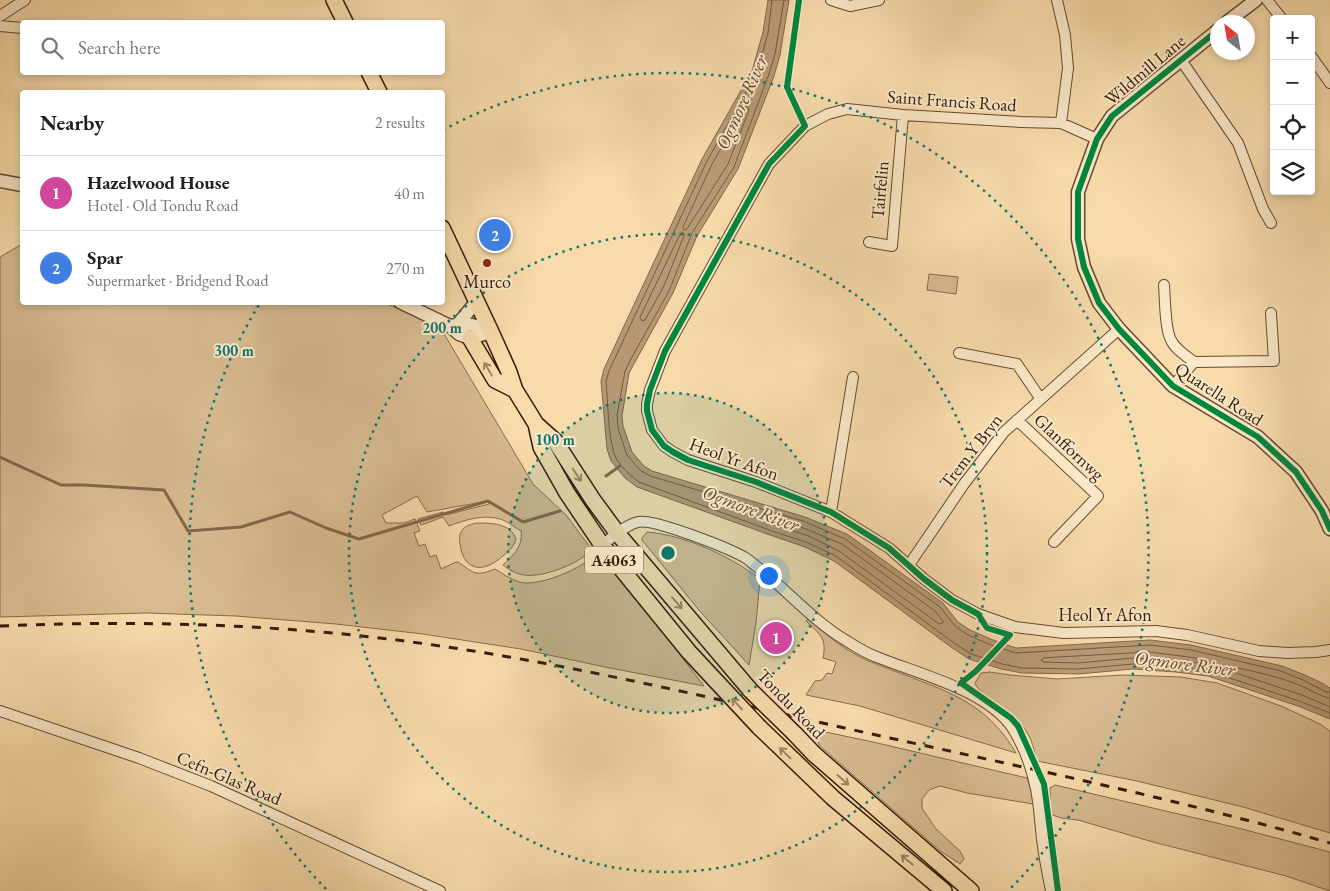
<!DOCTYPE html>
<meta charset="utf-8">
<style>
body{margin:0;font-family:"EB Garamond",serif;background:#f2f2f2;color:#222}
.controls{position:absolute;right:15px;top:15px;display:grid;overflow:hidden;border-radius:5px;box-shadow:0 2px 8px #0003}
.controls button{width:45px;height:45px;display:grid;place-items:center;padding:0;border:0;border-bottom:1px solid #e0e0e0;background:#fff;color:#222;font:25px sans-serif}
.compass{position:absolute;left:1210px;top:15px;width:45px;height:45px;border-radius:50%;background:#fff;box-shadow:0 2px 8px #0003;rotate:329deg}
.you{position:absolute;left:768px;top:575px;width:18px;height:18px;margin:-12px;border:4px solid #fff;border-radius:50%;background:#1a73e8;box-shadow:0 0 0 8px #1a73e833}
.badge{display:grid;place-items:center;width:32px;height:32px;border-radius:50%;background:#8f2418;color:#fff;font-size:16px;font-weight:700}
.pin{position:absolute;translate:-50% -50%;border:2px solid #fff;box-shadow:0 1px 5px #0006}
.list{margin:0;padding:0;list-style:none}
h2{display:flex;justify-content:space-between;align-items:center;height:65px;margin:0;padding:0 20px;font-size:21px}
h2 small{font-size:16px;font-weight:400;color:#767676}
.list li{display:grid;grid-template-columns:32px 1fr auto;gap:15px;align-items:center;box-sizing:border-box;height:75px;padding:0 20px;border-top:1px solid #e0e0e0}
.list b{display:block;font-size:19px;white-space:nowrap}
.list p{margin:0;font-size:16px;white-space:nowrap;color:#767676}
.list em{font-size:16px;font-style:normal;color:#767676}
.icon{flex:none;width:28px;height:28px;fill:none;stroke:currentColor;stroke-width:2;stroke-linecap:round;stroke-linejoin:round}
.map{position:relative;flex:none;width:1330px;height:891px;overflow:hidden}
.search{position:absolute;background:#fff;box-shadow:0 2px 8px #0003;left:20px;top:20px;width:425px;height:55px;display:flex;align-items:center;gap:12px;box-sizing:border-box;padding:0 18px;border-radius:5px;color:#767676;font-size:19px}
.panel{position:absolute;background:#fff;box-shadow:0 2px 8px #0003;left:20px;top:90px;width:425px;height:215px;border-radius:5px}
.map>svg:first-child{display:block}
</style>
<div class="map">
<svg width="1330" height="891" viewBox="0 0 1330 891">
<rect width="100%" height="100%" fill="#f8dbab"/>
<filter id="stains"><feTurbulence type="fractalNoise" baseFrequency=".004" numOctaves="4"/><feColorMatrix values="0 0 0 0 .2 0 0 0 0 .09 0 0 0 0 .02 0 0 0 .5 -.17"/></filter>
<radialGradient id="worn" r=".72"><stop offset=".6" stop-color="#630" stop-opacity="0"/><stop offset="1" stop-color="#630" stop-opacity=".3"/></radialGradient>
<path fill="#d7ba90" stroke="#866a4d" d="M22,244V302L385,303L440,327L533,484L566,515L592,550C578,564 543,578 524,575C516,574 509,570 503,565C514,555 523,546 521,531C514,527 507,521 500,519C483,514 465,520 449,526L443,517L421,525L418,519L443,512L446,515L489,504L488,501L427,512L417,496L382,515L386,523H404L415,519L420,531L414,533L419,546L425,544L430,557L436,555L441,569L456,562H458C474,573 475,577 495,569C503,574 516,583 526,583C543,583 563,575 578,567C586,562 593,557 602,555L626,584L704,686L605,667L521,649L423,634L336,624L236,616L146,613L0,617V257Z
M929,274L958,277L956,294L927,290Z
M477,523C490,523 511,523 516,539C514,548 505,554 498,560C479,574 463,568 460,544C459,539 459,534 463,529C467,525 472,524 477,523Z
M647,532C685,535 730,556 760,579L756,623L749,665L698,609L642,540V538Z
M808,619C824,633 841,647 860,657C870,662 882,666 892,670C945,691 985,700 1016,753L860,706L806,695L815,681L822,680L827,673L832,674L836,662L823,658C827,637 820,635 806,621Z
M990,672L1010,675L1057,679L1122,675L1181,677L1217,683L1281,706L1320,724L1330,731V833L1243,807L1137,781L1037,761C1034,751 1032,739 1026,731C1017,716 979,696 975,683L981,673Z
M811,729L873,742L1027,778L1034,798L1033,804L967,793L940,786L929,790L922,799V808L936,829L960,851L964,859L960,864L939,850L820,746Z
M1055,785L1238,828L1330,852V891L1286,876L1153,842L1078,820L1061,818L1050,814V788Z"/>
<path fill="#b69974" stroke="#83664a" d="M768,0H789L780,55L774,76L738,169L697,236L673,293L629,373L622,416L623,426L632,452L644,466L652,471L805,517L847,534L943,603L958,622L970,630L993,640L1016,648L1150,640L1191,645L1282,666L1305,675L1324,684L1330,688V719L1298,706L1208,676L1176,672L1133,669L1079,674L1022,673L1001,669L969,659L951,647L834,561L805,547L770,535L637,487L625,478L611,461L607,449L601,381L604,369L702,159L752,71L763,32Z"/>
<g fill="none" stroke-linecap="round" stroke-linejoin="round">
<path stroke="#765a3f" stroke-width="1" d="M772,0L768,33L757,73L707,161L609,371L606,381C608,401 608,445 617,460C623,469 631,476 639,482L772,531L806,542L836,556L954,643L971,654L1002,664L1022,668L1078,669L1133,664L1177,667L1209,671L1299,701L1330,713
M784,0L775,54L769,74L734,167L692,233L669,291L633,355L625,371L617,415L618,428L627,455L640,470L650,476L803,521L845,539L940,607L955,626L968,635L991,645L1016,653L1150,645L1191,650L1281,671L1303,680L1326,692H1330
M746,106L748,107L749,110L728,164L687,229L684,230L683,227L712,164Z
M681,233H684V236L663,288L645,320L642,321L640,318Z
M770,518L801,527L842,544L935,611L943,621V623L939,624L839,551L809,536L768,523L767,520Z
M1150,652L1196,658L1198,661L1195,663L1177,661L1133,658L1078,663L1044,662L1041,660L1044,658Z
M1330,698C1322,698 1304,686 1294,683C1273,675 1251,671 1229,666L1226,667L1227,670L1302,695L1330,707"/>
<path stroke="#83664a" stroke-width="3" d="M0,457L61,485H84L164,490L188,531L241,527L290,512L326,528L359,539L488,501L523,522L560,511
M606,476L620,466"/>
<defs>
<path id="minor" d="M831,0L850,6L879,0
M1057,0L1065,35L1068,68L1061,123
M1267,0L1282,19
M0,16L25,0
M0,26L22,28
M1311,56L1330,83
M1181,60L1238,143L1263,209L1271,223
M1097,139L1061,123L1021,122L903,115L847,109L828,114L805,126L769,164L665,351L650,390L647,404V411L652,430L664,446L673,452L688,460L756,482L831,512L889,548L924,579L952,600L978,614L1015,627L1064,633L1156,631L1187,635L1259,651L1288,653L1316,652L1330,650
M869,242L892,246L903,115
M1164,285C1165,298 1165,330 1171,340C1175,349 1186,356 1194,362
M959,353L1017,364L1040,398
M1173,386L1194,362L1274,361L1271,313
M1017,420L1098,496L1054,542
M831,512L853,377
M602,545C613,537 625,525 638,522C653,518 728,548 744,557C748,559 752,563 756,566C787,590 813,621 847,641C856,647 866,653 877,657C918,674 988,690 1013,729C1024,747 1032,769 1036,789C1040,808 1040,827 1043,846C1045,861 1048,876 1051,891
M909,565L964,484L1004,432L1119,329
M0,711L139,758L211,786L440,891"/>
<path id="tertiary" d="M1227,22L1256,0
M1218,30L1112,116L1097,139L1078,192V239L1084,267L1099,303L1119,329L1173,386L1258,437L1296,472L1322,511L1330,529
M0,181L22,185
M400,302L450,326L459,334L470,338L491,332
M458,324L477,301
M450,326C467,322 476,325 491,332"/>
<path id="primary" d="M334,0L345,22
M369,72L379,92
M442,228L491,332L509,372L515,390L536,424L555,441L593,500L618,534L751,691
M470,338L495,380L515,390
M536,424L541,447L567,493L602,545L689,652L716,681
M759,727L833,798L944,891
M795,734L814,754L971,891"/>
</defs>
<use href="#minor" stroke="#664a32" stroke-width="12"/>
<use href="#tertiary" stroke="#664a32" stroke-width="15"/>
<use href="#primary" stroke="#361a0a" stroke-width="18"/>
<use href="#minor" stroke="#fae8c8" stroke-width="10"/>
<use href="#tertiary" stroke="#fae8c8" stroke-width="12"/>
<use href="#primary" stroke="#f8dbab" stroke-width="15"/>
<path stroke="#361a0a" stroke-width="3" stroke-dasharray="9 9" stroke-linecap="butt" d="M0,626C118,621 236,623 353,635C527,653 697,695 867,733C1022,767 1178,799 1330,843"/>
<defs>
<path id="primary-bridge" d="M716,681L759,727
M751,691L795,734"/>
</defs>
<use href="#primary-bridge" stroke="#361a0a" stroke-width="18" stroke-linecap="butt"/>
<use href="#primary-bridge" stroke="#f8dbab" stroke-width="15"/>
<defs>
<path id="cycleway" d="M799,0L787,87L805,126L769,164L665,351L650,390L647,404V411L652,430L664,446L673,452L688,460L756,482L831,512L889,548L924,579L952,600L978,614L987,628L1010,635L976,671L961,683L1011,718L1018,726L1044,784L1058,891
M1218,30L1112,116L1097,139L1078,192V239L1084,267L1099,303L1119,329L1173,386L1258,437L1296,472L1322,511L1330,529"/>
</defs>
<use href="#cycleway" stroke="#fae8c8" stroke-width="9"/>
<use href="#cycleway" stroke="#00873e" stroke-width="6"/>
</g>
<defs><path id="oneway-shaft" d="M-6 0H5M1.5-3L5.5 0L1.5 3" fill="none" stroke-width="1.6" stroke-linecap="round" stroke-linejoin="round" transform="scale(1.25)"/></defs>
<g stroke="#a18463">
<use href="#oneway-shaft" transform="translate(488 369) rotate(-120)"/>
<use href="#oneway-shaft" transform="translate(577 475) rotate(57)"/>
<use href="#oneway-shaft" transform="translate(677 603) rotate(49)"/>
<use href="#oneway-shaft" transform="translate(737 704) rotate(-133)"/>
<use href="#oneway-shaft" transform="translate(785 753) rotate(-136)"/>
<use href="#oneway-shaft" transform="translate(843 780) rotate(41)"/>
<use href="#oneway-shaft" transform="translate(907 860) rotate(-140)"/>
</g>
<circle cx="668" cy="553" r="160" fill="#0f766e" fill-opacity=".12"/>
<g fill="none" stroke="#0f766e" stroke-width="2.5" stroke-dasharray="2.5 5">
<circle cx="668" cy="553" r="160"/>
<circle cx="668" cy="553" r="319"/>
<path d="M326 889A479 479 0 0 1 260 303M443 130A479 479 0 0 1 1010 889"/>
</g>
<circle fill="#8f2418" stroke="#fae8c8" stroke-width="2" cx="487" cy="263" r="5"/>
<g text-anchor="middle" stroke-width="4" stroke-linejoin="round" paint-order="stroke">
<rect fill="#fae8c8" stroke="#715843" stroke-width="1" x="585" y="546.5" width="58" height="27" rx="4"/>
<g font-size="16" font-weight="bold" fill="#361a0a">
<text x="614" y="566">A4063</text>
</g>
<g font-size="18" fill="#361a0a" stroke="#fae8c8">
<text transform="translate(1145 70) rotate(-40)" y="6">Wildmill Lane</text>
<text transform="translate(952 101) rotate(4)" y="6">Saint Francis Road</text>
<text transform="translate(880 190) rotate(-85)" y="6">Tairfelin</text>
<text transform="translate(1219 394) rotate(33)" y="6">Quarella Road</text>
<text transform="translate(1069 447) rotate(43)" y="6">Glanffornwg</text>
<text transform="translate(971 451) rotate(-52)" y="6">Trem Y Bryn</text>
<text transform="translate(734 459) rotate(20)" y="6">Heol Yr Afon</text>
<text x="1105" y="621">Heol Yr Afon</text>
<text transform="translate(791 704) rotate(46)" y="6">Tondu Road</text>
<text transform="translate(229 778) rotate(23)" y="6">Cefn-Glas Road</text>
</g>
<g font-size="18" fill="#361a0a" stroke="#fae8c8">
<text x="487" y="288">Murco</text>
</g>
<g font-size="19" font-style="italic" fill="#63462f" stroke="#fae8c8">
<text transform="translate(741 102) rotate(-66)" y="7">Ogmore River</text>
<text transform="translate(751 508) rotate(20)" y="7">Ogmore River</text>
<text transform="translate(1185 663) rotate(7)" y="7">Ogmore River</text>
</g>
</g>
<circle cx="668" cy="553" r="8" fill="#0f766e" stroke="#fae8c8" stroke-width="2.5"/>
<g font-size="15" text-anchor="middle" font-weight="bold" fill="#0f766e" stroke="#fae8c8" stroke-width="4" stroke-linejoin="round" paint-order="stroke">
<text x="442" y="333">200 m</text>
<text x="234" y="356">300 m</text>
<text x="555" y="445">100 m</text>
</g>
<rect width="100%" height="100%" filter="url(#stains)"/>
<rect width="100%" height="100%" fill="url(#worn)"/>
</svg>
<div class="controls">
<button>+</button>
<button>−</button>
<button><svg class="icon" aria-label="locate" viewBox="0 0 24 24"><circle cx="12" cy="12" r="6"/><path d="M12 2v4M12 18v4M2 12h4M18 12h4"/></svg></button>
<button><svg class="icon" aria-label="layers" viewBox="0 0 24 24"><path d="M12 4l9 5-9 5-9-5zM3 14l9 5 9-5"/></svg></button>
</div>
<svg class="compass" viewBox="-18 -18 36 36"><path d="M0-13l5 13h-10z" fill="#e53935"/><path d="M0 13l5-13h-10z" fill="#767676"/></svg>
<div class="you"></div>
<div class="pin badge" style="left:776px;top:638px;background:#d1479c">1</div>
<div class="pin badge" style="left:495px;top:235px;background:#3f7fe0">2</div>
<div class="search"><svg class="icon" aria-label="search" viewBox="0 0 24 24"><circle cx="10" cy="10" r="6"/><path d="M15 15l6 6"/></svg>Search here</div>
<section class="panel">
<h2>Nearby<small>2 results</small></h2>
<ul class="list">
<li><span class="badge" style="background:#d1479c">1</span><div><b>Hazelwood House</b><p>Hotel · Old Tondu Road</p></div><em>40 m</em></li>
<li><span class="badge" style="background:#3f7fe0">2</span><div><b>Spar</b><p>Supermarket · Bridgend Road</p></div><em>270 m</em></li>
</ul>
</section>
</div>
